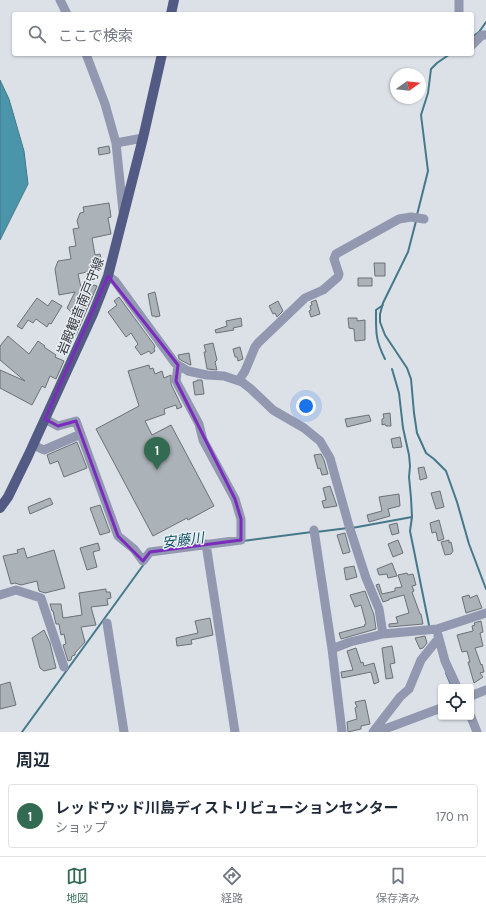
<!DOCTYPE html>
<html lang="ja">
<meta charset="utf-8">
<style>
body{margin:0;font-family:Karla,"Noto Sans JP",sans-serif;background:#f6f6f7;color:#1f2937}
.controls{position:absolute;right:12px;bottom:12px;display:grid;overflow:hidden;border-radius:4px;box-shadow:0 1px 3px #0004}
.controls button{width:36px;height:36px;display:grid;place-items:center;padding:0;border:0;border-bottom:1px solid #e0e1e3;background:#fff;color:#1f2937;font:20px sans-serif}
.compass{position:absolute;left:390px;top:68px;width:36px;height:36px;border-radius:50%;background:#fff;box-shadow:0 1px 3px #0004;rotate:75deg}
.you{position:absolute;left:306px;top:406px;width:14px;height:14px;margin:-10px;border:3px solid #fff;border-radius:50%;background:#1a73e8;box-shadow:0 0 0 6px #1a73e833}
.badge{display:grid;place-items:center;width:26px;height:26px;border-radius:50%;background:#336b52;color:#fff;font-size:13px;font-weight:700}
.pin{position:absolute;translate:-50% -33px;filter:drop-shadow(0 1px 2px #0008)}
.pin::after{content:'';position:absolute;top:21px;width:14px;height:12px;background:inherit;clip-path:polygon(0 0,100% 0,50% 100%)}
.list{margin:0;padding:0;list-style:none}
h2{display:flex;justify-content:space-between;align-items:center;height:52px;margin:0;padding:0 16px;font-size:17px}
h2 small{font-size:13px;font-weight:400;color:#747a83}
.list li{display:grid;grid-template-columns:26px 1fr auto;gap:12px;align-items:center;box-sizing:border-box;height:64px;margin:0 8px 8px;padding:0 8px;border:1px solid #e0e1e3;border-radius:4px}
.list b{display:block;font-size:15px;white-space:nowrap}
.list p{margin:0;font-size:13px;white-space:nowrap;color:#747a83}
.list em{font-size:13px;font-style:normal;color:#747a83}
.icon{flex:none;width:22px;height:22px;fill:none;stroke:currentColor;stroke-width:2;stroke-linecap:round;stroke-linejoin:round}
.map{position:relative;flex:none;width:486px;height:732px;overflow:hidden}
.search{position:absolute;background:#fff;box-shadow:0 1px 3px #0004;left:12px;right:12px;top:12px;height:44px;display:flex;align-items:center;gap:10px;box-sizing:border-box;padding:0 14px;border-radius:4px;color:#747a83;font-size:15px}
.sheet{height:124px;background:#fff}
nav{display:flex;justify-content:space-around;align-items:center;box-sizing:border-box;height:56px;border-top:1px solid #e0e1e3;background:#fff;font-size:11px;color:#747a83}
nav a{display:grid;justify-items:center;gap:2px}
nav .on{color:#336b52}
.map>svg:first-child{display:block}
</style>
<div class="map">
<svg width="486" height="732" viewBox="0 0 486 732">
<rect width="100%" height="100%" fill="#dce1e8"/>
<path fill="#4b95aa" stroke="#457989" d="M0,80L9,99L24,151L28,184L0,240Z"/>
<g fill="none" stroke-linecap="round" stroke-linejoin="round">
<path stroke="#457989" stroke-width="2" d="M472,37L479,32L486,22
M417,215L428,171L421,115L428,93L431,69L437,63L450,54
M416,221L408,252L383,303L380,314V322L385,335L407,368L411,379L414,413L417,433L426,453L434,459L446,471L457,502L469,544L486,589
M383,305L376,310C376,332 375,339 385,359
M392,369L399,393L403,428L409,455L410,466L409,477L411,498L412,517L410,531L429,625
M352,528L412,517
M316,532L348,528
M243,541L312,532
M446,673L452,687
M22,732L144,564"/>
</g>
<path fill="#acb3b8" stroke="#6b7176" d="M109,146L110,153L99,155L98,148Z
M109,203L111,217L108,218L111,234L92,238L95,255L100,254L102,262H99L100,269L78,274L82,292L94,285L97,286L76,335L70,332L77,317L67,308L75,292L59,295L55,269L58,261L71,259L69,247L76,246L73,229L79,228L77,221L80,213L84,212L83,207Z
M374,263H385V276H375Z
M358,278H372V286H358Z
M155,292L160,316L155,317V316H152L148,294Z
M119,297L155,346L154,349L155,351L151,354L149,351L141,355L135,347L138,344L131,333L126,337L108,312L117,305L114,301Z
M37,298L48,306L52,300L62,306L51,324L49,323L47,327L36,319L33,323L28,320L22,329L17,326Z
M316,300L320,314L311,317L309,311L311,310L310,306L312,305L311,302Z
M278,301L283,311L277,317L275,313L273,314L269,306Z
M241,318L242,326L233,328L234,330L216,333L215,330L227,326L226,321Z
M348,318H357V321L365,320V340L355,341L354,329L349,328Z
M8,336L29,354L38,341L45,346L44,347L56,355L55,357L64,361L56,379L50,376L45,388L42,386L32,405L0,388V370L25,381L0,360V346Z
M213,343L217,360L215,362L217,370L207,369L204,352H206L204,345Z
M240,347L243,359L238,361L237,357H235L233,349Z
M189,353L191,365H190L179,359L178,355Z
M149,365L150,369L153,368L155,374L162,371L164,378L171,375V384L182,407L177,409L176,405L164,409L165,414L145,421L152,435L171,425L214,506L188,520L187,518L153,536L96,429L139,406L128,371Z
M197,380H202L204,394L195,395L193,382L197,381Z
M390,413L391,426H386L385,424L382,425V419L384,418L383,414Z
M369,415L371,421L347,427L345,419Z
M400,437L402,447L393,448L391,439Z
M77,442L87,468L64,477L58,461L50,464L47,455Z
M321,454L324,460L328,474L322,475L320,468L318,469L314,455Z
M424,467L427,478L420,480L418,468Z
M330,486L337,506L324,508L322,501L326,500L323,488Z
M440,491L444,507L436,509L431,493Z
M399,494L400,506L388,509L390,516L369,522L367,515L382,511L379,497Z
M50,498L53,504L30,514L28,507Z
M100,505L110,532L100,535L90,508Z
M439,520L444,539L438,541L436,532L432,533L430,523Z
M397,523L399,533L392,535L389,525Z
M345,533L350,552L343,554L337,535Z
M398,540L403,553L393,557L388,544Z
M449,540V543L451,542L453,551L451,554L445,555L441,542Z
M98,543L100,550L93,552L97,567L87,570L80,548Z
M24,548L27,558L54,550L65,588L45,593L39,591L37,581L21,585L15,583L11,584L3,556L18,553L17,550Z
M392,563L397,576L388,578L387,574L379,575L377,569Z
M354,566L357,577L346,580L344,568Z
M407,573L408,575L413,574L416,585L412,586L414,591L412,592L420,614H421L423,624L389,627V624L398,623L396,617L409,613L404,595L389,599V600L383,602L376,585L379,584L382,594L395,591V588L402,587L398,575Z
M106,589V592H110L111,598L107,599L108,605L91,607L96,625L81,627L85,642L75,653V655L72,656L71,660L68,661L63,645L66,644L64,634L61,635L59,624H56L53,611H52L50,604H61L63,618L82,615L79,593Z
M365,591L374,615L376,629L341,639L339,633L365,626L364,625L366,624L361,605L355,607L350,595Z
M469,595L470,598L477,595L482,608L466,613L462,597Z
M210,618L213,635L191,640L192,644L177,646L176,638L198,633L195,621Z
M481,621L483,632L480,633L483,646L475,648L481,665L482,664L484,672L480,673L483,677L474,683L468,662H470L467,651L462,652L457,635L473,631L472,626L475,625L474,623Z
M44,630L50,643L56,668L44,671L40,668L32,638Z
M425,636L427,643L423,648L420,649L415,638Z
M392,646L395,663L390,664L393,678L386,679L382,648Z
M356,648L361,663L363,662L364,666L374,663L379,682L374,684L371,672L342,678L341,672L353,670L347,651Z
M10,682L16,705L0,709V685Z
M365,700L370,724L361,726V729L348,732L347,722L357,719L355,708L357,707L355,702Z"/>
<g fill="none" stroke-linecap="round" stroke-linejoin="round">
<path stroke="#9298b0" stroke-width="9" d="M60,0L67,14
M459,14V0
M472,45L482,35H486
M86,54L105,104L116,143L143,138
M116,143L123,211
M108,276L115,281L175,363L188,371L207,375L224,376L242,382L251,389L273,410L304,428L320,441L330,458L349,526L366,578L379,609L383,634
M239,380L245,371L255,347L258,343L305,298L323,290L338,277L339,274L334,259L336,254L399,219L411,217L424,219
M45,419L58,426L76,421L118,536L134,549L143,561L150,552L241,540V519L235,499L203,440L199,424L176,381L178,365
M33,445L44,450L81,434
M314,530L332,649L342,732
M206,544L235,732
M0,595L16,590L41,598L64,667
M107,623L124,732
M438,635L445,661L457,687
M332,649L350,642L383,634L437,629L486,613
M471,696L486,690
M471,717L477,732
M373,732L400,697L409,689L421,660L438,639
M377,732L441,708"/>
<path stroke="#535b85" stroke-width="10" d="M171,14L174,0
M0,508L8,497L28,456L93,314L108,276L143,138L162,54"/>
</g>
<path fill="none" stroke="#7b2cbf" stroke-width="3" stroke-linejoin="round" d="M108,276L178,365L176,381L235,499L241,519V540L150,552L143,561L118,536L76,421L58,426L45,419Z"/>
<g text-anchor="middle" stroke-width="3" stroke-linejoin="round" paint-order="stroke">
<g font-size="13" fill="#36383b" stroke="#eaeff6">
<text transform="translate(80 306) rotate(-68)" y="5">岩殿観音南戸守線</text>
</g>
<g font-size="14" font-style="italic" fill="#125262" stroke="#eaeff6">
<text transform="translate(183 540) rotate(-7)" y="5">安藤川</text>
</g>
</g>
</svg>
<div class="controls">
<button><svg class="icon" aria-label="locate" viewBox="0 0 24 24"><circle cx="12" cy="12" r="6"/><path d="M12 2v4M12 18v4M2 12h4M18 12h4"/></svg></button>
</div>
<svg class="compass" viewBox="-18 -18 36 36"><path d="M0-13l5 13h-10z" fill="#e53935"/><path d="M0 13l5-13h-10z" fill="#747a83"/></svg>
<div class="you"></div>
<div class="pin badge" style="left:157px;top:470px">1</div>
<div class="search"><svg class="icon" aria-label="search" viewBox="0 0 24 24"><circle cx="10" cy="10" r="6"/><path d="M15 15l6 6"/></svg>ここで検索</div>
</div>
<section class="sheet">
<h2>周辺<small></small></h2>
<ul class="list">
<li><span class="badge">1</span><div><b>レッドウッド川島ディストリビューションセンター</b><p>ショップ</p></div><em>170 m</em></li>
</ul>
</section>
<nav>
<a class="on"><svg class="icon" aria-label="map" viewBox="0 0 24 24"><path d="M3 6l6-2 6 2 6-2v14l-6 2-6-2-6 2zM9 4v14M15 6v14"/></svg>地図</a>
<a><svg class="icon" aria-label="directions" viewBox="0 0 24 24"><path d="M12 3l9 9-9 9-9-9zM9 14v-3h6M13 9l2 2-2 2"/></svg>経路</a>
<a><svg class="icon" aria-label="saved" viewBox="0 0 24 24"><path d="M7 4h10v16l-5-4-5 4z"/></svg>保存済み</a>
</nav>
